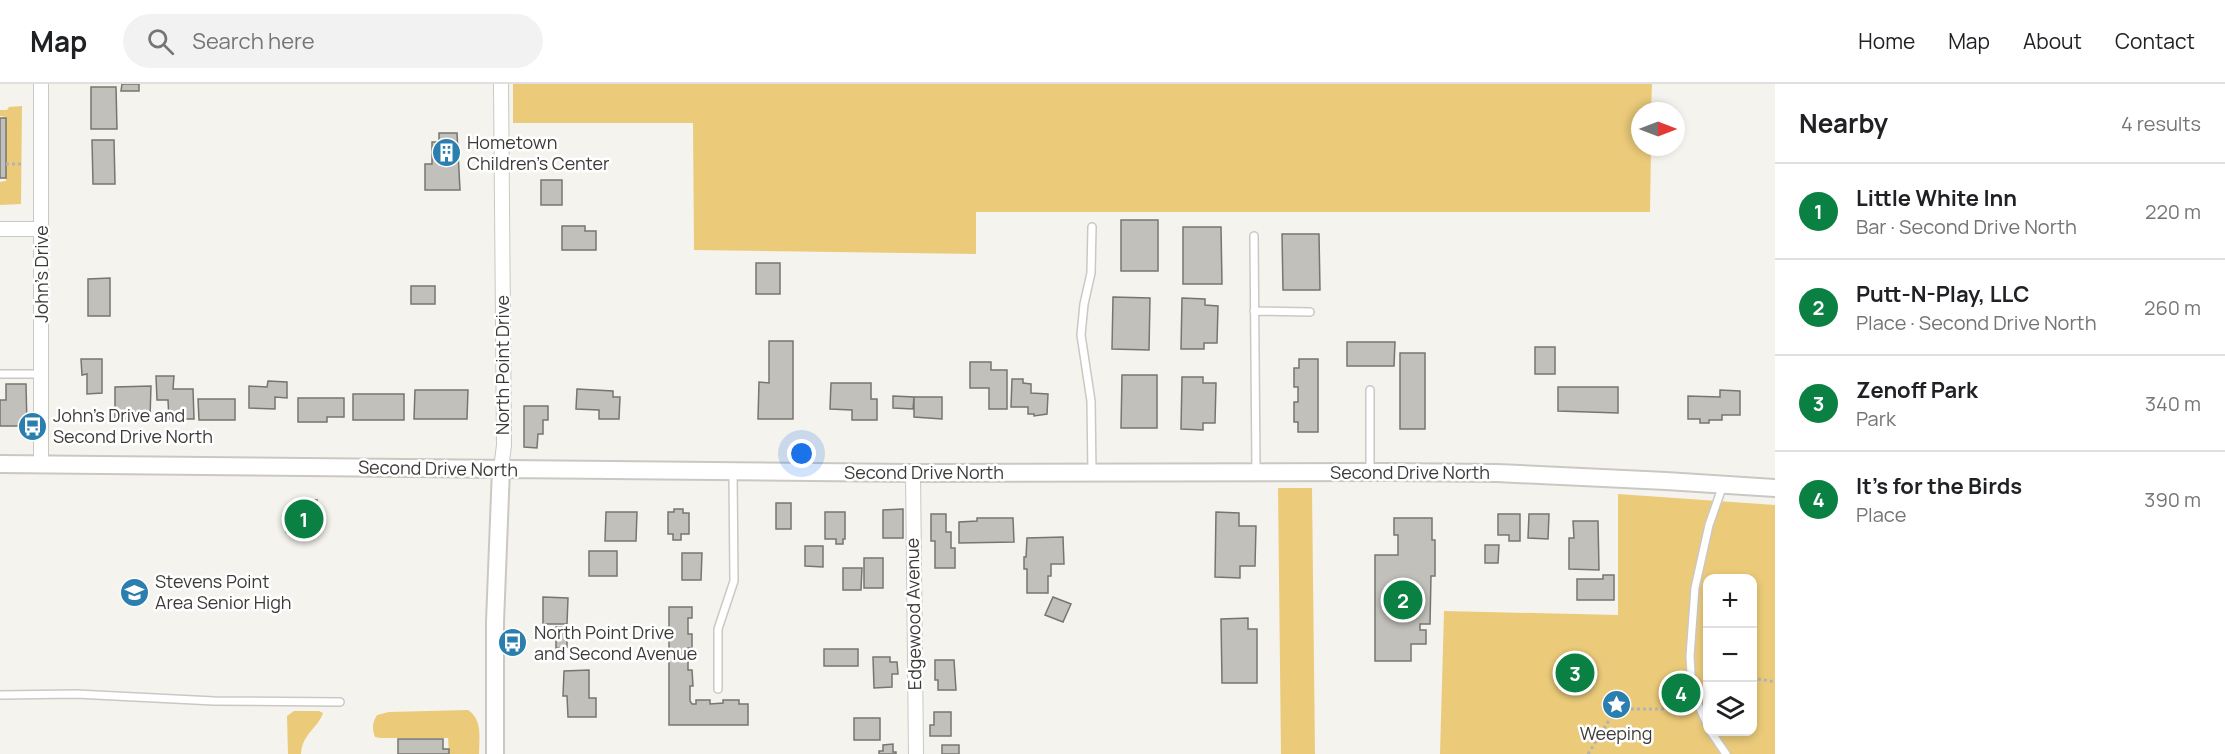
<!DOCTYPE html>
<meta charset="utf-8">
<style>
body{margin:0;font-family:Manrope,sans-serif;background:#f2f2f2;color:#202124}
.controls{position:absolute;right:18px;bottom:18px;display:grid;overflow:hidden;border-radius:12px;box-shadow:0 3px 9px #0003}
.controls button{width:54px;height:54px;display:grid;place-items:center;padding:0;border:0;border-bottom:2px solid #e0e0e0;background:#fff;color:#202124;font:30px sans-serif}
.compass{position:absolute;left:1631px;top:18px;width:54px;height:54px;border-radius:50%;background:#fff;box-shadow:0 3px 9px #0003;rotate:90deg}
.you{position:absolute;left:802px;top:370px;width:21px;height:21px;margin:-15px;border:4px solid #fff;border-radius:50%;background:#1a73e8;box-shadow:0 0 0 9px #1a73e833}
.badge{display:grid;place-items:center;width:39px;height:39px;border-radius:50%;background:#0b8043;color:#fff;font-size:20px;font-weight:700}
.pin{position:absolute;translate:-50% -50%;border:3px solid #fff;box-shadow:0 2px 6px #0006}
.list{margin:0;padding:0;list-style:none}
h2{display:flex;justify-content:space-between;align-items:center;height:78px;margin:0;padding:0 24px;font-size:26px}
h2 small{font-size:20px;font-weight:400;color:#757577}
.list li{display:grid;grid-template-columns:39px 1fr auto;gap:18px;align-items:center;box-sizing:border-box;height:96px;padding:0 24px;border-top:2px solid #e0e0e0}
.list b{display:block;font-size:22px;white-space:nowrap}
.list p{margin:0;font-size:20px;white-space:nowrap;color:#757577}
.list em{font-size:20px;font-style:normal;color:#757577}
.icon{flex:none;width:33px;height:33px;fill:none;stroke:currentColor;stroke-width:2;stroke-linecap:round;stroke-linejoin:round}
.map{position:relative;flex:none;width:1775px;height:670px;overflow:hidden}
header{display:flex;align-items:center;gap:36px;box-sizing:border-box;height:84px;padding:0 30px;background:#fff;border-bottom:2px solid #e0e0e0}
header strong{font-size:28px}
nav{display:flex;gap:33px;margin-inline-start:auto;font-size:21px}
.search{width:420px;height:54px;background:#f2f2f2;display:flex;align-items:center;gap:15px;box-sizing:border-box;padding:0 21px;border-radius:33px;color:#757577;font-size:22px}
main{display:flex}
aside{flex:1;background:#fff}
.map>svg:first-child{display:block}
</style>
<header>
<strong>Map</strong>
<div class="search"><svg class="icon" aria-label="search" viewBox="0 0 24 24"><circle cx="10" cy="10" r="6"/><path d="M15 15l6 6"/></svg>Search here</div>
<nav><a>Home</a><a>Map</a><a>About</a><a>Contact</a></nav>
</header>
<main>
<div class="map">
<svg width="1775" height="670" viewBox="0 0 1775 670">
<rect width="100%" height="100%" fill="#f5f3ed"/>
<path fill="#ebcb7a" fill-rule="evenodd" d="M513,0H1652L1651,27H1640V63H1651L1650,128H976V170L694,166L693,39H513Z
M22,22L21,120L0,121V98L6,97V33L0,32V26H7L9,23Z
M1278,404H1312L1315,670H1281Z
M1618,410L1775,421V670H1440L1444,527L1618,531ZM1708,494H1752V648H1708Z
M468,626C483,636 479,654 479,670H449L448,654H381L375,653C372,644 372,639 377,631L389,628Z
M294,627H319L323,629C318,644 302,650 301,670H288L287,632Z"/>
<path fill="#c2c0ba" stroke="#777570" stroke-width="1.5" d="M122,0H139V7H121Z
M91,3H116L117,45H91Z
M0,34H6V94H0Z
M439,49H457L460,106H425V80H432V58H439Z
M92,56H114L115,100H93Z
M541,96H562V121H541Z
M1121,136H1158V187H1121Z
M562,142H585V147H596V166H562Z
M1183,143H1221L1222,200H1183Z
M1282,150H1319L1320,206H1283Z
M756,179H780V210H756Z
M110,194V232H88V195Z
M411,202H435V220H411Z
M1113,213L1150,214L1149,266L1112,265Z
M1182,214L1205,215V221L1218,222L1217,259H1204V265H1181Z
M769,257H793V335H758L759,298L769,299Z
M1347,258H1395L1394,282H1347Z
M1535,263H1555V290H1535Z
M1400,269H1425V345H1400Z
M81,275H102V309L87,310V290L82,291Z
M1299,275H1318V348H1298V338H1294V318H1298V303H1294V284H1299Z
M970,278H991V286H1007V325H989V304H970Z
M1122,291H1157V344H1121Z
M156,292H174L173,305H193L194,335H169L168,316H157Z
M1182,293H1203V299H1216L1215,339H1203V346L1181,345Z
M1012,295H1023V299L1031,300V309L1048,310L1047,330L1034,332V330H1028V323H1011Z
M268,297L287,298V314L275,313V325L249,324V302L267,303Z
M831,299H871V315H877V336H852V326L830,325Z
M6,300H26L27,342H0V316H6Z
M151,302L150,334L115,335V303Z
M1558,303H1618V329L1558,327Z
M577,305L613,307V313H620L619,335H599V326L576,325Z
M415,306H468L467,335H414Z
M1720,306L1740,307V331H1722V336H1709V339H1700V335H1688V312L1720,313Z
M353,310H404V336H353Z
M893,312L914,313L913,325L893,324Z
M914,313H942V335L914,333Z
M298,314H344V333H327V338H298Z
M198,315H235V336H199Z
M524,322H548V336H543V350H538L537,364L524,363Z
M308,416H317L316,423L322,428V441H316V448H286V426L308,427Z
M776,419H791V445H776Z
M674,425H683V429H689V450H681V456H673V450H668V428H674Z
M903,425V454H883V426Z
M606,428H637L636,457H605Z
M825,428H845V455H843V460H836V455H825Z
M1216,428L1239,429V442H1256L1255,482H1240V494L1215,493Z
M931,430H946V448H951V464H955V484H935V457H931Z
M1498,430H1520V457H1509V451H1498Z
M1529,430H1549L1548,455L1528,454Z
M977,434H1013L1014,458L959,459V438L977,437Z
M1394,434H1432V456H1435V492H1431L1430,540H1420V546H1426V560H1411V577H1375V471H1398V451H1394Z
M1573,437H1598L1599,486L1569,485V454H1574Z
M1063,453L1064,480H1051V492H1048V509H1027V485H1024V473H1026L1027,454Z
M1485,461H1499L1498,479H1485Z
M805,462H823V483L805,482Z
M589,467H617V492H589Z
M682,469H702L701,496H682Z
M864,474H883V504H864Z
M843,484H862L861,506H843Z
M1603,491H1614V516H1577V495H1603Z
M543,513L568,514L567,540H543Z
M1053,513L1071,520L1063,538L1045,531Z
M669,523H692V534H688V550H692V564H688V586H692L693,602H690V617L692,620H696V616H710V620L723,619V616H739V620H748V641H669Z
M1248,534V545H1257V599H1222L1221,535Z
M556,543H567V563L556,564Z
M824,565H858V582H824Z
M873,573H890V578H897L898,590H892V603L874,604Z
M935,576H954L956,606H938V596H935Z
M589,586V614H596V633H568L567,612H563L564,587Z
M934,628H951V652H930V641H934Z
M854,634H880V656H854Z
M398,655H443V665H449V670H398Z
M893,660V668H896V670H879V667H883V661Z
M942,661H959V670H942Z"/>
<g fill="none" stroke-linecap="round" stroke-linejoin="round">
<defs>
<path id="service" d="M1092,143L1091,189L1084,220L1081,251L1091,317L1092,389
M1254,152L1256,387
M1254,227L1310,228
M0,290H42
M1370,306V388
M718,605V545L734,497L733,388
M0,611L76,610L214,617L340,618
M1708,642L1692,607L1690,572L1695,504L1709,441L1723,401
M1711,648L1726,670"/>
<path id="minor" d="M0,145H42
M41,379V0
M501,385L504,361L501,0
M913,389L916,670"/>
<path id="tertiary" d="M0,380L913,389L1385,388L1497,389L1666,397L1775,404
M495,670V538L501,385"/>
</defs>
<use href="#service" stroke="#cbc8c3" stroke-width="10"/>
<use href="#minor" stroke="#cbc8c3" stroke-width="16"/>
<use href="#tertiary" stroke="#cbc8c3" stroke-width="20"/>
<path stroke="#b5b3af" stroke-width="3" stroke-dasharray="3 3" stroke-linecap="butt" d="M6,80H23
M1752,594L1775,598
M1588,670L1611,633L1623,625H1676L1683,624L1688,620"/>
<use href="#service" stroke="#fff" stroke-width="7"/>
<use href="#minor" stroke="#fff" stroke-width="14"/>
<use href="#tertiary" stroke="#fff" stroke-width="16"/>
</g>
<defs>
<symbol id="building-disc" viewBox="-11 -11 22 22"><circle r="9.5" fill="#2b7faf" stroke="#fff"/><path d="M-4-6H4V6H1V3H-1V6H-4ZM-2.5-4.3h1.7v1.8h-1.7ZM.8-4.3h1.7v1.8H.8ZM-2.5-1h1.7V.8h-1.7ZM.8-1h1.7V.8H.8Z" fill="#fff"/></symbol>
<symbol id="bus-disc" viewBox="-11 -11 22 22"><circle r="9.5" fill="#2b7faf" stroke="#fff"/><path d="M-5-6H5V4H4V6H2V4H-2V6H-4V4H-5ZM-3.5-4V0h7V-4ZM-3.5 1.2v1.5H-2V1.2ZM2 1.2v1.5H3.5V1.2Z" fill="#fff"/></symbol>
<symbol id="school-disc" viewBox="-11 -11 22 22"><circle r="9.5" fill="#2b7faf" stroke="#fff"/><path d="M0-5L7-2L0 1L-7-2ZM-4 1L0 2.5L4 1V4Q0 6-4 4Z" fill="#fff"/></symbol>
<symbol id="sight-disc" viewBox="-11 -11 22 22"><circle r="9.5" fill="#2b7faf" stroke="#fff"/><path d="M0-6L1.8-2.2L6-1.7L2.9 1.2L3.7 5.4L0 3.3L-3.7 5.4L-2.9 1.2L-6-1.7L-1.8-2.2Z" fill="#fff"/></symbol>
</defs>
<g fill-rule="evenodd">
<use href="#building-disc" x="430" y="52" width="33" height="33"/>
<use href="#bus-disc" x="16" y="326" width="33" height="33"/>
<use href="#school-disc" x="118" y="492" width="33" height="33"/>
<use href="#bus-disc" x="496" y="542" width="33" height="33"/>
<use href="#sight-disc" x="1600" y="604" width="33" height="33"/>
</g>
<g text-anchor="middle" stroke-width="5" stroke-linejoin="round" paint-order="stroke">
<g font-size="18" fill="#3c3b39" stroke="#fff" text-anchor="start">
<text x="467" y="65">Hometown<tspan x="467" dy="21">Children's Center</tspan></text>
<text x="53" y="338">John’s Drive and<tspan x="53" dy="21">Second Drive North</tspan></text>
<text x="155" y="504">Stevens Point<tspan x="155" dy="21">Area Senior High</tspan></text>
<text x="534" y="555">North Point Drive<tspan x="534" dy="21">and Second Avenue</tspan></text>
<text x="1616" y="656" text-anchor="middle">Weeping</text>
</g>
<g font-size="18" fill="#3c3b39" stroke="#fff">
<text transform="translate(42 190) rotate(-90)" y="6">John's Drive</text>
<text transform="translate(503 281) rotate(-90)" y="6">North Point Drive</text>
<text transform="translate(438 385) rotate(1)" y="6">Second Drive North</text>
<text x="924" y="395">Second Drive North</text>
<text x="1410" y="395">Second Drive North</text>
<text transform="translate(914 530) rotate(-91)" y="6">Edgewood Avenue</text>
</g>
</g>
</svg>
<div class="controls">
<button>+</button>
<button>−</button>
<button><svg class="icon" aria-label="layers" viewBox="0 0 24 24"><path d="M12 4l9 5-9 5-9-5zM3 14l9 5 9-5"/></svg></button>
</div>
<svg class="compass" viewBox="-18 -18 36 36"><path d="M0-13l5 13h-10z" fill="#e53935"/><path d="M0 13l5-13h-10z" fill="#757577"/></svg>
<div class="you"></div>
<div class="pin badge" style="left:304px;top:435px">1</div>
<div class="pin badge" style="left:1403px;top:516px">2</div>
<div class="pin badge" style="left:1575px;top:589px">3</div>
<div class="pin badge" style="left:1681px;top:609px">4</div>
</div>
<aside>
<h2>Nearby<small>4 results</small></h2>
<ul class="list">
<li><span class="badge">1</span><div><b>Little White Inn</b><p>Bar · Second Drive North</p></div><em>220 m</em></li>
<li><span class="badge">2</span><div><b>Putt-N-Play, LLC</b><p>Place · Second Drive North</p></div><em>260 m</em></li>
<li><span class="badge">3</span><div><b>Zenoff Park</b><p>Park</p></div><em>340 m</em></li>
<li><span class="badge">4</span><div><b>It's for the Birds</b><p>Place</p></div><em>390 m</em></li>
</ul>
</aside>
</main>
